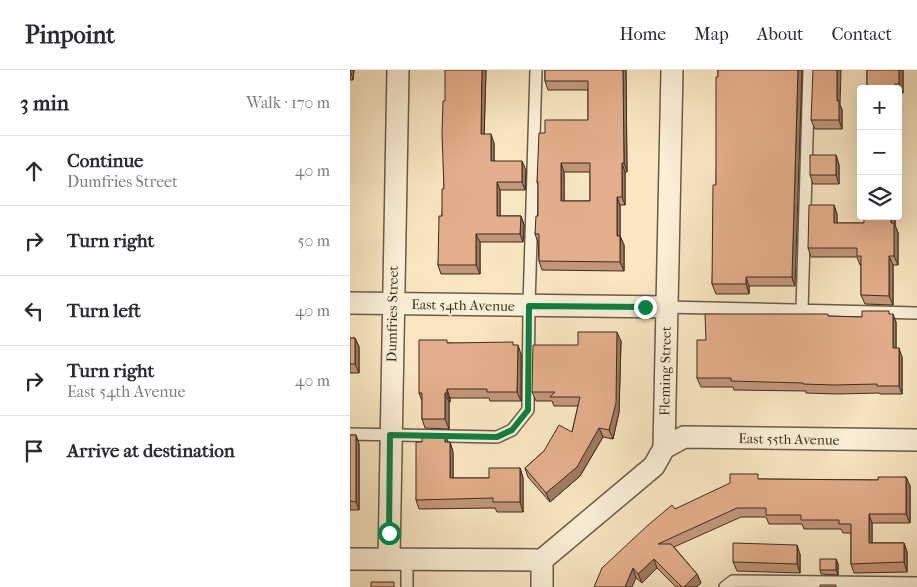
<!DOCTYPE html>
<meta charset="utf-8">
<style>
body{margin:0;font-family:"IM FELL French Canon",serif;background:#f2f2f3;color:#2b2b33}
.controls{position:absolute;right:15px;top:15px;display:grid;overflow:hidden;border-radius:5px;box-shadow:0 5px 20px #0002}
.controls button{width:45px;height:45px;display:grid;place-items:center;padding:0;border:0;border-bottom:1px solid #e1e1e2;background:#fff;color:#2b2b33;font:25px sans-serif}
.stop{position:absolute;width:15px;height:15px;margin:-11px;border:4px solid #0b8043;border-radius:50%;background:#fff}
.stop.end{background:#0b8043;border-color:#fff;box-shadow:0 1px 5px #0008}
.list{margin:0;padding:0;list-style:none}
h2{display:flex;justify-content:space-between;align-items:center;height:65px;margin:0;padding:0 20px;font-size:21px}
h2 small{font-size:16px;font-weight:400;color:#7c7c81}
.list li{display:grid;grid-template-columns:32px 1fr auto;gap:15px;align-items:center;box-sizing:border-box;height:70px;padding:0 20px;border-top:1px solid #e1e1e2}
.list b{display:block;font-size:19px;white-space:nowrap}
.list p{margin:0;font-size:16px;white-space:nowrap;color:#7c7c81}
.list em{font-size:16px;font-style:normal;color:#7c7c81}
.icon{flex:none;width:28px;height:28px;fill:none;stroke:currentColor;stroke-width:2;stroke-linecap:round;stroke-linejoin:round}
.map{position:relative;flex:none;width:567px;height:517px;overflow:hidden}
header{display:flex;align-items:center;gap:30px;box-sizing:border-box;height:70px;padding:0 25px;background:#fff;border-bottom:1px solid #e1e1e2}
header strong{font-size:24px}
nav{display:flex;gap:28px;margin-inline-start:auto;font-size:18px}
main{display:flex}
aside{flex:1;background:#fff}
.map>svg:first-child{display:block}
</style>
<header>
<strong>Pinpoint</strong>
<nav><a>Home</a><a>Map</a><a>About</a><a>Contact</a></nav>
</header>
<main>
<aside>
<h2>3 min<small>Walk · 170 m</small></h2>
<ul class="list">
<li><svg class="icon" aria-label="ahead" viewBox="0 0 24 24"><path d="M12 20V5M6 11l6-6 6 6"/></svg><div><b>Continue</b><p>Dumfries Street</p></div><em>40 m</em></li>
<li><svg class="icon" aria-label="right" viewBox="0 0 24 24"><path d="M7 20v-9h11M14 6l5 5-5 5"/></svg><div><b>Turn right</b></div><em>50 m</em></li>
<li><svg class="icon" aria-label="left" viewBox="0 0 24 24"><path d="M17 20v-9H6M10 6l-5 5 5 5"/></svg><div><b>Turn left</b></div><em>40 m</em></li>
<li><svg class="icon" aria-label="right" viewBox="0 0 24 24"><path d="M7 20v-9h11M14 6l5 5-5 5"/></svg><div><b>Turn right</b><p>East 54th Avenue</p></div><em>40 m</em></li>
<li><svg class="icon" aria-label="arrive" viewBox="0 0 24 24"><path d="M6 21V4h12l-3 4 3 4H6"/></svg><div><b>Arrive at destination</b></div></li>
</ul>
</aside>
<div class="map">
<svg width="567" height="517" viewBox="0 0 567 517">
<rect width="100%" height="100%" fill="#f8e6c1"/>
<filter id="stains"><feTurbulence type="fractalNoise" baseFrequency=".004" numOctaves="4"/><feColorMatrix values="0 0 0 0 .2 0 0 0 0 .09 0 0 0 0 .02 0 0 0 .5 -.17"/></filter>
<radialGradient id="worn" r=".72"><stop offset=".6" stop-color="#630" stop-opacity="0"/><stop offset="1" stop-color="#630" stop-opacity=".3"/></radialGradient>
<g fill="none" stroke-linecap="round" stroke-linejoin="round">
<defs>
<path id="service" d="M316,237L567,243
M452,240L459,0
M0,364L147,367L162,360L178,340L179,236L186,0
M57,517V488
M375,517L383,511L567,513"/>
<path id="minor" d="M0,233L316,237
M314,378L334,367L567,370
M39,488L48,0
M0,489L192,490
M192,517V490L304,396L314,378L322,0"/>
</defs>
<use href="#service" stroke="#6c5a48" stroke-width="14"/>
<use href="#minor" stroke="#6c5a48" stroke-width="24"/>
<use href="#service" stroke="#faefd7" stroke-width="11"/>
<use href="#minor" stroke="#faefd7" stroke-width="21"/>
</g>
<path fill="#c39678" stroke="#3d2b20" fill-rule="evenodd" d="M0,0H4L3,10H0Z
M136,0L134,64L144,73V91L176,100L175,120H150V146H171L174,155L173,172H130V204H91L88,195L94,119L95,31Z
M195,0H276L277,102H275V135H270V166L274,175V201L192,200L189,191L188,172L185,164L188,146V115L187,112L195,63L238,50V20H198L195,11ZM214,102H240V131H214Z
M368,0L445,216H399V224H366L362,214L366,115Z
M517,0H553V23H549V57L548,19H517Z
M490,35L492,40V59H465L461,50Z
M486,85L489,95V114H463L460,105Z
M484,135L487,144V153H514L545,146V155L548,163V195H543V235L515,234L511,225V195H510L507,187H461L458,178Z
M540,244L546,252V278L552,287V324H530L529,323L487,324L456,323V321L384,320L383,317H351L347,308L356,270L478,246L512,247Z
M0,268H5L9,277V303H0Z
M271,271L269,342L263,369L253,367L230,406L200,432L178,407L175,398L194,381L222,362L228,336H204L202,331H186L182,322L228,275Z
M98,273L164,275L171,284V331H140L139,328H100V332H99V359L75,358L72,349V331L69,323Z
M0,365H6L9,374V440H0Z
M72,372H100L103,382V408H139L170,398L173,408V442H147L145,438L69,439L66,430Z
M556,407L560,416V453H522V473H554L557,482V502L504,503L501,494V463H493L491,459H454L452,454H419L416,447H391L324,477L347,504L351,513L347,517H326L307,498L292,513L286,508L244,517L325,439L410,409L528,410Z
M450,484V503L387,501L383,492Z
M486,489L488,494V505L471,504L470,500Z"/>
<path fill="#9f7a61" stroke="#3d2b20" d="M0,0H4L3,10Z
M132,0H136L134,73L131,64Z
M273,0H276L277,102L274,93Z
M448,0H452L445,216L442,207Z
M487,0H491L490,35L492,40V59L489,50L487,31Z
M549,0H553V23L549,14Z
M548,22L549,23V57L548,56Z
M141,64L144,73V100L141,91Z
M486,85L489,95V114L486,105Z
M172,91L176,100L175,120L172,112Z
M211,93L214,102V140L211,131Z
M272,93L275,102V135L272,127Z
M147,112L150,120V155L147,146Z
M267,127L270,135V175L267,166Z
M484,135L487,144V163L484,153Z
M171,146L174,155L173,172L170,164Z
M541,146H545V155L548,163V195L544,186Z
M126,164L130,172V204L126,195Z
M270,166L274,175V201L270,192Z
M539,186L543,195V235L539,226Z
M396,207L399,216V224L396,214Z
M543,244L546,252V287L543,278Z
M267,262L271,271L269,342L263,369L259,360Z
M5,268L9,277V303L5,294Z
M168,275L171,284V331L167,322Z
M549,278L552,287V324L549,316Z
M97,319L100,328V332L97,323Z
M95,323L99,332V359L95,349Z
M249,358L253,367L230,406L200,432L196,423Z
M95,364L99,374L95,372Z
M6,365L9,374V440L6,432Z
M100,372L103,382V417L100,408Z
M170,398L173,408V442L170,432Z
M556,407L560,416V453L556,444Z
M519,444L522,453V482L519,473Z
M554,473L557,482V502L554,492Z
M447,475L450,484V503L447,494Z
M304,489L307,498L292,513L288,504Z
M486,489L488,494V505L486,500Z
M283,498L286,508L282,517H275Z
M347,504L351,513L347,517H334Z"/>
<path fill="#e3ae8b" stroke="#3d2b20" fill-rule="evenodd" d="M95,0H132L131,64H141V91H172V112H147V146H171L170,164H126V195H88L89,146H92V119H94L92,64L93,31H95Z
M195,0H273L274,93H272V127H267V166H270V192L189,191V164H185L186,146H188V112H187L189,63H195V50H238V11H195ZM211,93H240V131H211Z
M368,0H448L442,207H396V214H362L363,115H366V7H368Z
M463,0H487V31H489V50H461Z
M517,0H549V14H545V19H517Z
M460,85H486V105H460Z
M459,135H484V153H514V146H541V153H544V186H539V226L511,225V186H507V178H458Z
M512,241H539V244H543V278H549V316H527V314L484,315L453,314V313L381,311V308H347V270H356L355,244H478V246L512,247Z
M228,262H267L266,333L259,360L249,358L227,397L196,423L175,398L194,381L209,355L222,362L230,327H200L205,322H182L183,275H228Z
M0,268H5V294H0Z
M69,270H97V273L163,272V275H168L167,322H137V319H97V323H95V349H72V323H69Z
M72,364H95V372H100V408H139V398H170V432H143V428L66,430V372H72Z
M0,365H6V432L0,431Z
M380,404H408V409L528,410V407H556V444H519V473H554V492L501,494V454H489V450H451V445H416V438H387L308,474H321L347,504L334,517H332L304,489L288,504L283,498L275,517H244L252,498L297,456L322,435L325,439L380,413Z
M383,473L447,475V494L383,492Z
M470,489H486V500H470Z
M21,512H44V517H21Z
M470,515H486V517H470Z"/>
<g fill="none" stroke-linecap="round" stroke-linejoin="round">
<path stroke="#0b8043" stroke-width="6" d="M39,463L40,365L147,367L162,360L178,340L179,236L295,237"/>
</g>
<g text-anchor="middle" stroke-width="5" stroke-linejoin="round" paint-order="stroke">
<g font-size="14" fill="#3d2b20" stroke="#faefd7">
<text transform="translate(113 235) rotate(1)" y="5">East 54th Avenue</text>
<text transform="translate(42 244) rotate(-89)" y="5">Dumfries Street</text>
<text transform="translate(315 301) rotate(-89)" y="5">Fleming Street</text>
<text transform="translate(439 369) rotate(1)" y="5">East 55th Avenue</text>
</g>
</g>
<rect width="100%" height="100%" filter="url(#stains)"/>
<rect width="100%" height="100%" fill="url(#worn)"/>
</svg>
<div class="controls">
<button>+</button>
<button>−</button>
<button><svg class="icon" aria-label="layers" viewBox="0 0 24 24"><path d="M12 4l9 5-9 5-9-5zM3 14l9 5 9-5"/></svg></button>
</div>
<div class="stop" style="left:39px;top:463px"></div>
<div class="stop end" style="left:295px;top:237px"></div>
</div>
</main>
